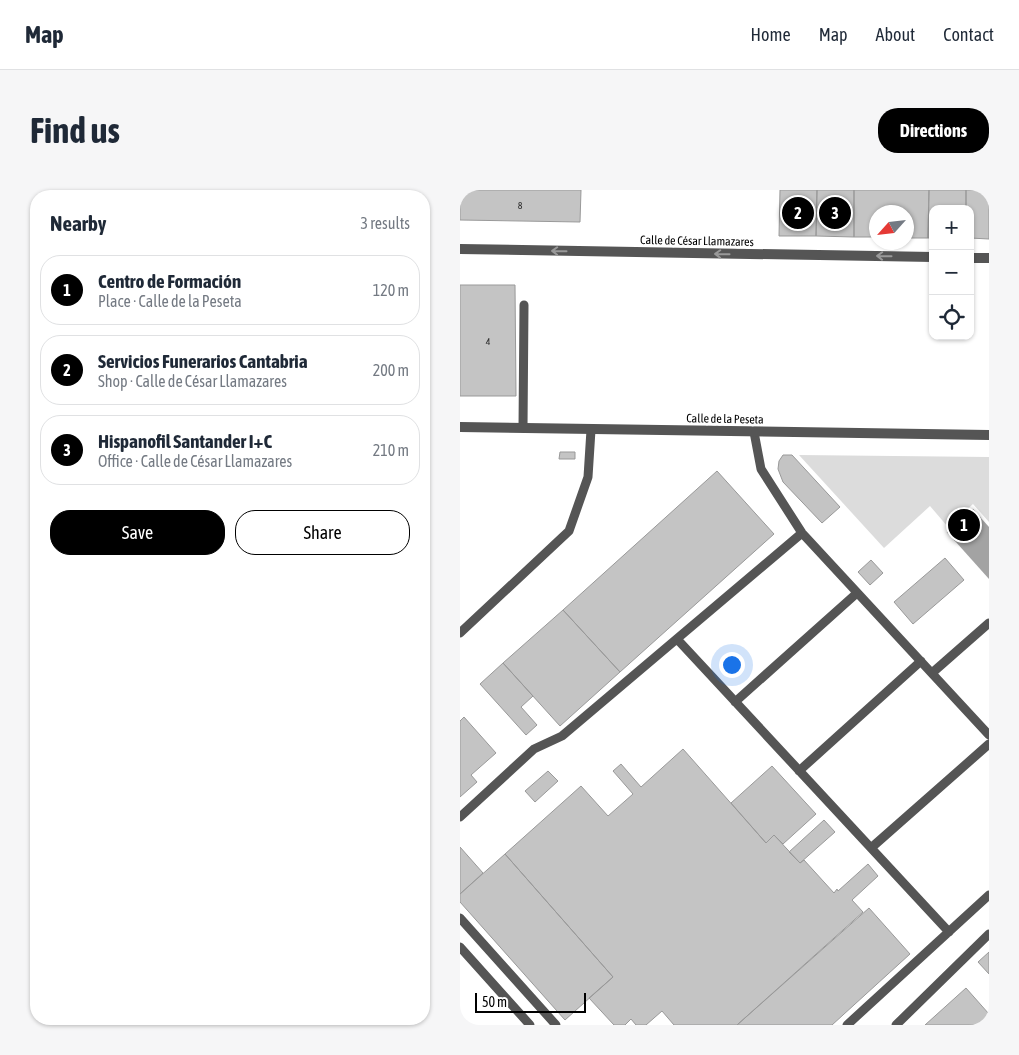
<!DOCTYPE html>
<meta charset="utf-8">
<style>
body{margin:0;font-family:"Asap Condensed",sans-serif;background:#f6f6f7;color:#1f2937}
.controls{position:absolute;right:15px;top:15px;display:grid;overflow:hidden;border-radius:10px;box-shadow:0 1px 4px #0004}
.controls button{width:45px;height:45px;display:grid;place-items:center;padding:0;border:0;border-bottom:1px solid #e0e1e3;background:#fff;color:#1f2937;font:25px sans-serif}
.compass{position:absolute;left:409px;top:15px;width:45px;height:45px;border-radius:50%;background:#fff;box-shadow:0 1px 4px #0004;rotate:243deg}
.scale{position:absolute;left:15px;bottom:12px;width:111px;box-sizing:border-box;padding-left:5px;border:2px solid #000;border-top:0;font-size:14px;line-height:18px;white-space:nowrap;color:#000;-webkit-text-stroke:4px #fff;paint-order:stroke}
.you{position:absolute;left:271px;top:474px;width:18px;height:18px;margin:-12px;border:4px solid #fff;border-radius:50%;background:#1a73e8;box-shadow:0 0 0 8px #1a73e833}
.badge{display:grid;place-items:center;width:32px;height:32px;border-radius:50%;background:#000;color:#fff;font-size:16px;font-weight:700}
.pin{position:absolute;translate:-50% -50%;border:2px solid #fff;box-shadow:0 1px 5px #0006}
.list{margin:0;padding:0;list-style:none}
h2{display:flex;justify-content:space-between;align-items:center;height:65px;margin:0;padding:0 20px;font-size:21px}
h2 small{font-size:16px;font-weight:400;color:#747a83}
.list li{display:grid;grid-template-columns:32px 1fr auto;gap:15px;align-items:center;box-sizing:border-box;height:70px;margin:0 10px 10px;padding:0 10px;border:1px solid #e0e1e3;border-radius:20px}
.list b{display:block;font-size:19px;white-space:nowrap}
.list p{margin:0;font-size:16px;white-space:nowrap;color:#747a83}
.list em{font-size:16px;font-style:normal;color:#747a83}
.actions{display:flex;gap:10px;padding:15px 20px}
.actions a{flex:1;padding:11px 0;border:1px solid #000;border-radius:20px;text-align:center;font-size:18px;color:#000}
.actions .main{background:#000;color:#fff}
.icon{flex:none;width:28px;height:28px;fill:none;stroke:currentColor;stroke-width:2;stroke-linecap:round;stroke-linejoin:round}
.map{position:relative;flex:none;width:529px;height:835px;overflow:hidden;border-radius:20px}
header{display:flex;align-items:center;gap:30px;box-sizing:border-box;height:70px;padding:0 25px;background:#fff;border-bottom:1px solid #e0e1e3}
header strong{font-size:24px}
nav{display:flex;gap:28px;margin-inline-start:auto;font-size:18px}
.intro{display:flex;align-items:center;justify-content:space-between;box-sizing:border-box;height:120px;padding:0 30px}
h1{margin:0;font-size:35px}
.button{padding:12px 22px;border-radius:20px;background:#000;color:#fff;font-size:18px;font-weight:700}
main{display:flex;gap:30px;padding:0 30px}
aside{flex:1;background:#fff;border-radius:20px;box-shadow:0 1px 4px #0004}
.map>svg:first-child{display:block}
</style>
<header>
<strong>Map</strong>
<nav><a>Home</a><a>Map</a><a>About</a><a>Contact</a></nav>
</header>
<div class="intro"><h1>Find us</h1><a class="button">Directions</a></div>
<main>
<aside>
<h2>Nearby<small>3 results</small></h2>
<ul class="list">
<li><span class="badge">1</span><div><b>Centro de Formación</b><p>Place · Calle de la Peseta</p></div><em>120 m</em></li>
<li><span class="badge">2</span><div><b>Servicios Funerarios Cantabria</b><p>Shop · Calle de César Llamazares</p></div><em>200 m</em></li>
<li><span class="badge">3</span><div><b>Hispanofil Santander I+C</b><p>Office · Calle de César Llamazares</p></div><em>210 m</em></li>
</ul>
<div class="actions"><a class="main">Save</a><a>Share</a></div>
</aside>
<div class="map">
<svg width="529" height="835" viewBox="0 0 529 835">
<rect width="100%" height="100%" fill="#fff"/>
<path fill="#dcdcdc" d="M339,265L529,267V332L513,314L488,337L470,316L424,358Z"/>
<path fill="#a3a3a3" d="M521,328L529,337V389L495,351Z"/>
<path fill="#c4c4c4" stroke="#999" d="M0,0H121L120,32L0,30Z
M320,0H357L356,46H319Z
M357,0H394V47L356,46Z
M394,0H469L468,48H447V22H417V47H394Z
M469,0H506V19H473V48H468Z
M506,0H529V49L510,48V19H506Z
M0,95H55L56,206H0Z
M100,262H115V269H99Z
M323,265H332L380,317L362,333L323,292L318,279L319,271Z
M257,281L314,344L160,482L103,420Z
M513,319L521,328L495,351L487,342Z
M485,368L504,390L453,434L434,412Z
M411,370L423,383L410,395L398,382Z
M103,420L160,482L100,536L43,473Z
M43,473L73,506L61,517L77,535L66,545L20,494Z
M4,527L36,563L11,585L17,592L0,607V531Z
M223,559L306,653L314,645L340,673L344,670L374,703L377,699L378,701L408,674L418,686L392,710L403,722L277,835H214L202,821L186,835H176L171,829L165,835H154L129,808L153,787L45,664L121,596L148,626L173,604L153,581L161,574L181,597Z
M312,576L356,624L323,654L314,645L306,653L271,613Z
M88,581L98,591L75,612L65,601Z
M364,630L375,642L340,673L329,662Z
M0,657L23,683L0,704Z
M45,664L153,787L105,830L0,712V704Z
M409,718L450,764L372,835H277Z
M529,762V784L518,772Z
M506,798L529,824V835H465Z"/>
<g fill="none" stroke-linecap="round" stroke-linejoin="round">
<path stroke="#555" stroke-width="9" d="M63,238L64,115
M294,242L301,279L342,343L529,545
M0,443L109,341L128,287L131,240
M217,449L489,742
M472,483L529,433
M275,512L397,403
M339,581L461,471
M0,627L74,559L102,546L342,343
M411,658L529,554
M0,728L96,835
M0,757L70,835
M387,835L529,705
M436,835L529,744"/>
<path stroke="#555" stroke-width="10" d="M0,59L473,67
M510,68H529
M0,237L529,245"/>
</g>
<defs><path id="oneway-shaft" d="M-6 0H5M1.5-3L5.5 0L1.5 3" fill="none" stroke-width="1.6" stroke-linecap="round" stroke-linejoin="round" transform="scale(1.25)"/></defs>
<g stroke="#999">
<use href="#oneway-shaft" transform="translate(99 61) rotate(-179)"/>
<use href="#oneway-shaft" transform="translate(262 64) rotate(-179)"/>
<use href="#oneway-shaft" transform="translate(424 66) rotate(-179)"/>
</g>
<g text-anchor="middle" stroke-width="5" stroke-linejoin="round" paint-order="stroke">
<g font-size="10" fill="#313131">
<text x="60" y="19">8</text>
<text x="28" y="155">4</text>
</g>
<g font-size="12" fill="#000" stroke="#fff">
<text transform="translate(237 51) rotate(1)" y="4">Calle de César Llamazares</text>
<text transform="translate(265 229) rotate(1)" y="4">Calle de la Peseta</text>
</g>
</g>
</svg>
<div class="controls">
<button>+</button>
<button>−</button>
<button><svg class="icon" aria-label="locate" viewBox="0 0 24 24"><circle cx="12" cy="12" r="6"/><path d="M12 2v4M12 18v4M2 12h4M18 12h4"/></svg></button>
</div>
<svg class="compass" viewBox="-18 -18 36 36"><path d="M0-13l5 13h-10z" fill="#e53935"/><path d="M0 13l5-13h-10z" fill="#747a83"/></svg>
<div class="scale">50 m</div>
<div class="you"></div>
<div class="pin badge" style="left:504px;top:335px">1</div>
<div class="pin badge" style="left:338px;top:23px">2</div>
<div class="pin badge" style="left:375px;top:23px">3</div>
</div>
</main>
